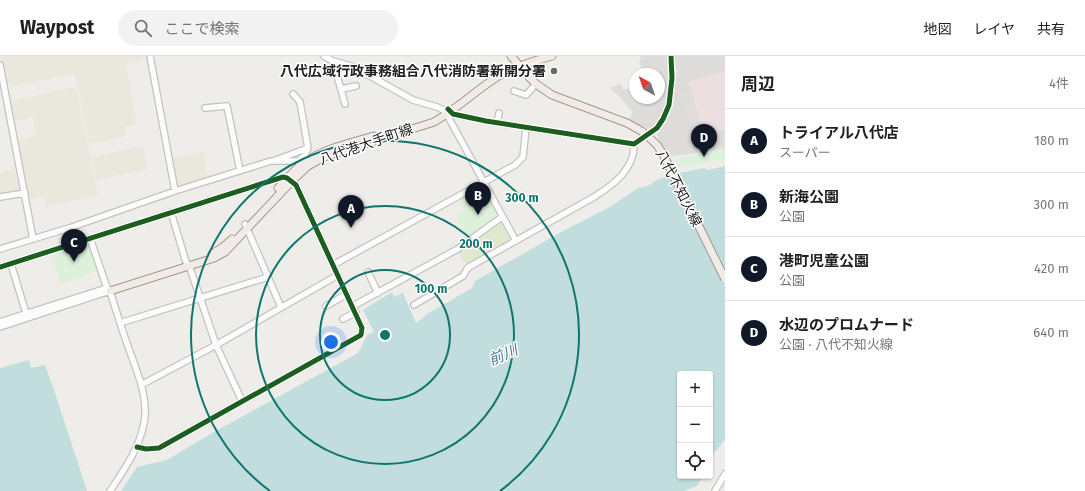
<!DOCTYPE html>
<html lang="ja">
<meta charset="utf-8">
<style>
body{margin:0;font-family:"Fira Sans","Noto Sans JP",sans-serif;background:#f2f2f2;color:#202124}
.controls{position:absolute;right:12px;bottom:12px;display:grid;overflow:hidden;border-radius:4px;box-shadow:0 1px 3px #0004}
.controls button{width:36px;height:36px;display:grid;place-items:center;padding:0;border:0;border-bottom:1px solid #e0e0e0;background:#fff;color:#202124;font:20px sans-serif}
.compass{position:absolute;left:629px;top:12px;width:36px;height:36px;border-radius:50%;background:#fff;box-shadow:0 1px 3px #0004;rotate:320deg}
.you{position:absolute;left:331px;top:286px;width:14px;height:14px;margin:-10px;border:3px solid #fff;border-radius:50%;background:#1a73e8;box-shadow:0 0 0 6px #1a73e833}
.badge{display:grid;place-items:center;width:26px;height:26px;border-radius:50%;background:#111827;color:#fff;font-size:13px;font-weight:700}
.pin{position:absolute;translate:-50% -33px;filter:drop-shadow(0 1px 2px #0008)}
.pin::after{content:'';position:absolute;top:21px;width:14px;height:12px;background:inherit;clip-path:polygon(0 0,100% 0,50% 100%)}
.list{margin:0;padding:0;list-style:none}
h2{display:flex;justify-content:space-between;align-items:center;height:52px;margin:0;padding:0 16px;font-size:17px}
h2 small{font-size:13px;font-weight:400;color:#757577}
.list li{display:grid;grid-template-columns:26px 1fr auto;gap:12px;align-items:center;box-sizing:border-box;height:64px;padding:0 16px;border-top:1px solid #e0e0e0}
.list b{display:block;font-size:15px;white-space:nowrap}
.list p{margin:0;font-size:13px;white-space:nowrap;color:#757577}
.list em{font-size:13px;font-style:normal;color:#757577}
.icon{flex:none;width:22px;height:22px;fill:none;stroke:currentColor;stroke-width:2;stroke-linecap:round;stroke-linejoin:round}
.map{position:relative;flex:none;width:725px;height:435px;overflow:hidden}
header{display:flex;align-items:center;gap:24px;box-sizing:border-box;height:56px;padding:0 20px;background:#fff;border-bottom:1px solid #e0e0e0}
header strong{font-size:19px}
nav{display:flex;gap:22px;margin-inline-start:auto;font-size:14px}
.search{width:280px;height:36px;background:#f2f2f2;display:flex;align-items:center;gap:10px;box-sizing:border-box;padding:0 14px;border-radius:22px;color:#757577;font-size:15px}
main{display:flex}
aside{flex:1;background:#fff}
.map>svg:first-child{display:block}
</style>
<header>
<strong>Waypost</strong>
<div class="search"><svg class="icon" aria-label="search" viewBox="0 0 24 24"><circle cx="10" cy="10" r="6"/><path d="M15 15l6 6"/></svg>ここで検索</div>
<nav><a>地図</a><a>レイヤ</a><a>共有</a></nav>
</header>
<main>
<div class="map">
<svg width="725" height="435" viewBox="0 0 725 435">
<rect width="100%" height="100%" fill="#efedea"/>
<path fill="#ebdfdf" d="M674,0H725V91L712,95L657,79L664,68L673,42L677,15Z"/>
<path fill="#dddcdb" d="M640,0H667L669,6L667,38L664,55L661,61L652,74L630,65L632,56L620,41L610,32L621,28L623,34L635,30V42H659V18H643L639,4H641Z
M674,0H725V15L688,26L691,36L683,38L695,88L725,80V91L712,95L666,101L657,79L664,68L673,42L677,15Z"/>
<path fill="#eae8dc" d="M0,0H143L144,4L126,8L137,68L125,71L126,80L89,88L75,18L6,31Z
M76,31L98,140L46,150L44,141L28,144L16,84L36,80L33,61L13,65L9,45Z
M143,90L148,113L96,124L91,101Z
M203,96L208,123L178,133L173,102Z
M15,113L19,134L0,138V116Z"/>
<path fill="#e0e8cd" d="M501,167L512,185L467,210L458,196Z"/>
<path fill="#ddf1da" d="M725,92V105L715,104L677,112L675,103Z
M483,131L496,156L495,161L467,182L456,162L464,156L457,144Z
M87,186L97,215L61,228L51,198Z"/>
<path fill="#c2ddde" d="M725,110V383C720,391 714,396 710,404V318H680V420H703L697,430L684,435H121L137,411L167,404L212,377L358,297L367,279L374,276L363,254L392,236L394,241L403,237L416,267L422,263L427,258L472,232L475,225L563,175L610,151L638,132C647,132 654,125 662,122C675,117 690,115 704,112L708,114Z
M29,304L31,312L45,309L53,331L87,435H0V312Z"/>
<path fill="#dedddc" d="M692,36L704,79L725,73V80L695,88L683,38Z"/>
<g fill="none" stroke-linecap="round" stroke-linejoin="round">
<defs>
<path id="minor" d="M150,0L175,135
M324,0L333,5L354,11L413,44L437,51L445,55L516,185
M333,5L345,48
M0,9L33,183
M342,33L356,30
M514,35L526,39L536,28
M293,38L300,46L308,92
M205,52L227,50L240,115
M448,53L453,58L486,65L634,88L657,72L663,63L669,49L672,22L671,0
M497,67L499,57
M276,104L308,92L305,99L298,105
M0,141L25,137
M171,156L186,206L189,209L216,289L242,345
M245,168L281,251
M90,182L107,232L110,235C116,254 122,274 129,293C137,316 149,342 144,367C139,393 124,414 110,435
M0,193L69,172L175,135L271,105H298L302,108
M11,208L26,257
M333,209L515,109L523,101L526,72
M0,211L283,121L287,122L296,129L362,272L361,279L159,392L146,393L137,391
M368,216L378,237
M414,249L463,220L467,213L469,211L594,141C613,129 635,113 634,88
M326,250L347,238
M353,250L456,194L502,161
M343,263L356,256
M0,266L107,232
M120,267L268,221
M0,271L110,235
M141,329L216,289L338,219
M715,435L725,418"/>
<path id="major" d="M511,0L530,22L536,28L552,39L627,67L643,76
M278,132C286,124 293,115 302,108C322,93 350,87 374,80
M212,198L223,191L232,183
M110,235L214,202L225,196L292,125L308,110L324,101L434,66C457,53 475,35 497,21C513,11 533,5 552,0"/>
</defs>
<use href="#minor" stroke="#c2c2c0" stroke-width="8"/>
<use href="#major" stroke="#a39789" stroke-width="9"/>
<use href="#minor" stroke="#fdfcfc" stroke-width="5.5"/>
<use href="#major" stroke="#f1ebe7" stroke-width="7"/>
<defs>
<path id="major-bridge" d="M643,76L657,89L664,100L725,223"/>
</defs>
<use href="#major-bridge" stroke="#a39789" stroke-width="9" stroke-linecap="butt"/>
<use href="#major-bridge" stroke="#f1ebe7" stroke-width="7"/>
<defs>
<path id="cycleway" d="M448,53L453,58L486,65L634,88L657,72L663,63L669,49L672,22L671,0
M0,211L283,121L287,122L296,129L362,272L361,279L159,392L146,393L137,391"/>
</defs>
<use href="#cycleway" stroke="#fff" stroke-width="8"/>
<use href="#cycleway" stroke="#1b5e20" stroke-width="5"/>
</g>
<g fill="none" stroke="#0f766e" stroke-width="2">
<circle cx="385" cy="279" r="65"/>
<circle cx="385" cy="279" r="129"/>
<path d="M270 435A194 194 0 1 1 500 435"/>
</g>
<circle fill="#696867" stroke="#fff" stroke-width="1.5" cx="554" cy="15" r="4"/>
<g text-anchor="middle" stroke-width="3" stroke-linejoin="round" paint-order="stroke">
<g font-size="14" font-weight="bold" fill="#212121" stroke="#fff" text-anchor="end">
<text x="546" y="20">八代広域行政事務組合八代消防署新開分署</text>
</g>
<g font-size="14" fill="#212121" stroke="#fff">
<text transform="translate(366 88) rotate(-19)" y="5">八代港大手町線</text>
<text transform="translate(679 132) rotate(63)" y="5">八代不知火線</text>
</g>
<g font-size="15" font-style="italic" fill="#4c7990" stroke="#fff">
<text transform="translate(503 299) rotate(-23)" y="5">前川</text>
</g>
</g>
<circle cx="385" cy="279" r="6" fill="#0f766e" stroke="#fff" stroke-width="2"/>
<g font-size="12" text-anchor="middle" font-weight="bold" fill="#0f766e" stroke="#fff" stroke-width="3" stroke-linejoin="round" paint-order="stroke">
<text x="522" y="146">300 m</text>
<text x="476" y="192">200 m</text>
<text x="431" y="237">100 m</text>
</g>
</svg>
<div class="controls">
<button>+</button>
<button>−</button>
<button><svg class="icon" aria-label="locate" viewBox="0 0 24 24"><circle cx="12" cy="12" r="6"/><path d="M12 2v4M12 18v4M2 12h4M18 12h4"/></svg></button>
</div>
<svg class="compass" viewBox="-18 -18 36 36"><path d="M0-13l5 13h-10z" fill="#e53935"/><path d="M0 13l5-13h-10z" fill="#757577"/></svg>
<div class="you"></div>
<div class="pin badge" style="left:351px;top:172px">A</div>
<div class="pin badge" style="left:478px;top:159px">B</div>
<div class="pin badge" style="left:74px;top:206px">C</div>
<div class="pin badge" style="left:704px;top:101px">D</div>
</div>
<aside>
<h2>周辺<small>4件</small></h2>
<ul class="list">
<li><span class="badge">A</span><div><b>トライアル八代店</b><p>スーパー</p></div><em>180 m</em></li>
<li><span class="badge">B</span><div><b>新海公園</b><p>公園</p></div><em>300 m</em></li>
<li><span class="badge">C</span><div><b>港町児童公園</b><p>公園</p></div><em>420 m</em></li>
<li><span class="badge">D</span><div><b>水辺のプロムナード</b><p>公園 · 八代不知火線</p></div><em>640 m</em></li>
</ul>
</aside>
</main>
